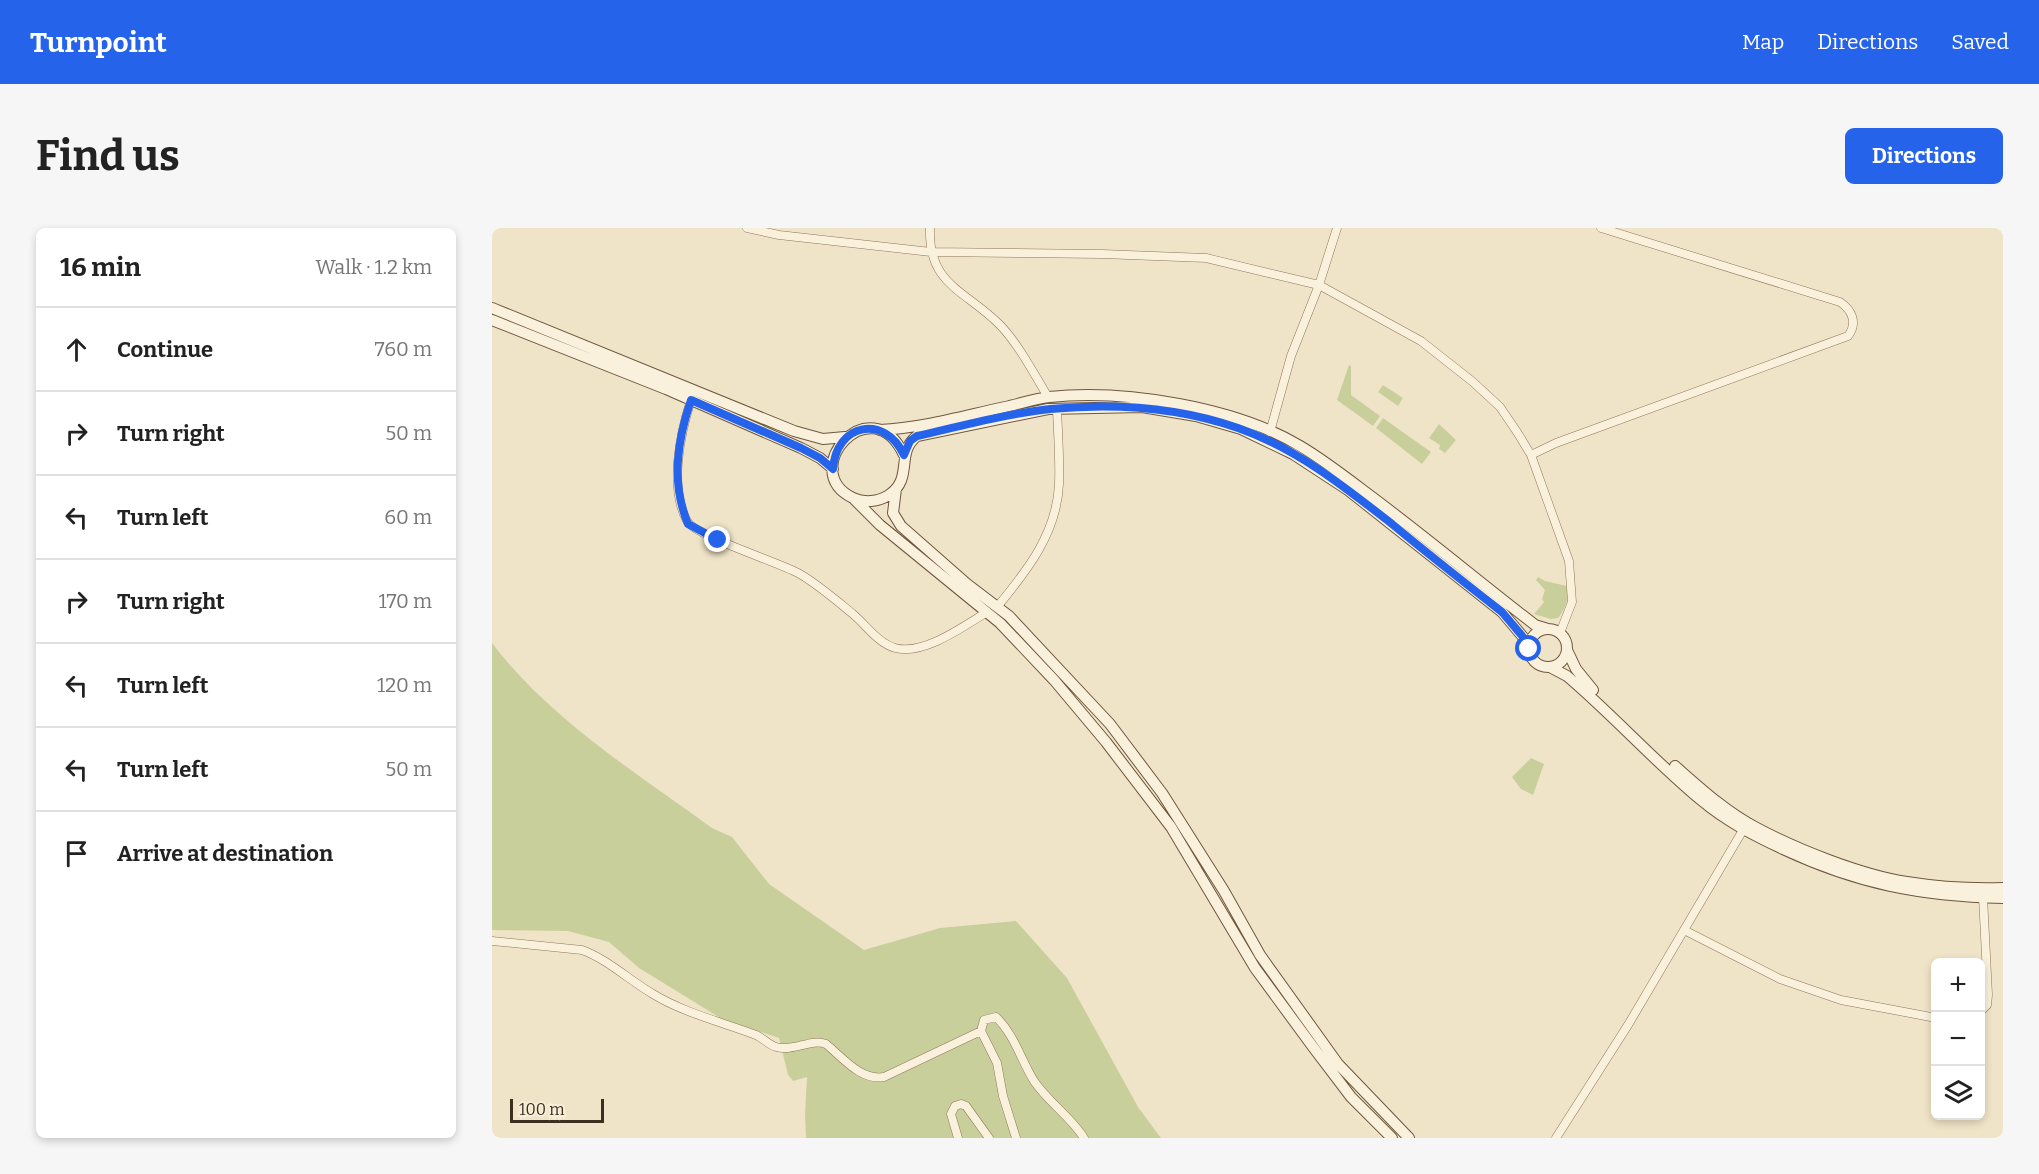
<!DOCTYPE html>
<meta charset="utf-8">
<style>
body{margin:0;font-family:Bitter,serif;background:#f6f6f6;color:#222}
.controls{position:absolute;right:18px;bottom:18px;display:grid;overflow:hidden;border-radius:9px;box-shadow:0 3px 9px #0003}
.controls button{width:54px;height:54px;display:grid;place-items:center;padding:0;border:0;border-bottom:2px solid #e0e0e0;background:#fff;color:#222;font:30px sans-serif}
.scale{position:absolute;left:18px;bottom:15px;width:94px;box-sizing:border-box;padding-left:6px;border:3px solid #3d2e20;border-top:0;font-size:16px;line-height:21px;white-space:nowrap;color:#3d2e20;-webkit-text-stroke:4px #f7eed8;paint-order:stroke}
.stop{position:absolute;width:18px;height:18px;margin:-14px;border:4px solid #2563eb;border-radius:50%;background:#fff}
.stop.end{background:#2563eb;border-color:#fff;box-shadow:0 2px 6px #0008}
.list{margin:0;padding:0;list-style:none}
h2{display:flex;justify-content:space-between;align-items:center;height:78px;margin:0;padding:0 24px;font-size:26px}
h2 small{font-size:20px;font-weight:400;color:#767676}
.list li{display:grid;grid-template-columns:39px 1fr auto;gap:18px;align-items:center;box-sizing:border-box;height:84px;padding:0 24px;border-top:2px solid #e0e0e0}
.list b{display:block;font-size:22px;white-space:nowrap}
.list em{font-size:20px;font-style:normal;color:#767676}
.icon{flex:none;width:33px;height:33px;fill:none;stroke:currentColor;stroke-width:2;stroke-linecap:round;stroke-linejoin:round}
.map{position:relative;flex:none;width:1511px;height:910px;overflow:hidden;border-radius:9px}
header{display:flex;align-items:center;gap:36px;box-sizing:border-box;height:84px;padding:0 30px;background:#2563eb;color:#fff}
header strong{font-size:28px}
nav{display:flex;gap:33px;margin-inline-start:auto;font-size:21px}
.intro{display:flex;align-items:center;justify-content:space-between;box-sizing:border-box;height:144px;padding:0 36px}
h1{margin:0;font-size:42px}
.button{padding:15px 27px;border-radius:9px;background:#2563eb;color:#fff;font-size:21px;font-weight:700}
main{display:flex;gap:36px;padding:0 36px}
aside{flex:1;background:#fff;border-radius:9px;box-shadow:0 3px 9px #0003}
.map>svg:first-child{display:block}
</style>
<header>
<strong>Turnpoint</strong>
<nav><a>Map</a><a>Directions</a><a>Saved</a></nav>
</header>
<div class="intro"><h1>Find us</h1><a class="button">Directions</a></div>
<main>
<aside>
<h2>16 min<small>Walk · 1.2 km</small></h2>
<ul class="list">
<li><svg class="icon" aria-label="ahead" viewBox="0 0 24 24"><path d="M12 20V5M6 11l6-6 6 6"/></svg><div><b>Continue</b></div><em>760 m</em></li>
<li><svg class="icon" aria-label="right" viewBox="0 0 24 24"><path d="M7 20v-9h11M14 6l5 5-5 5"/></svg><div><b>Turn right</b></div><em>50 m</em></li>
<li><svg class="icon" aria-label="left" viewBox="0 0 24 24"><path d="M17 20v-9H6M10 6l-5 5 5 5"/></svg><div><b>Turn left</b></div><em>60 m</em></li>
<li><svg class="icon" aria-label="right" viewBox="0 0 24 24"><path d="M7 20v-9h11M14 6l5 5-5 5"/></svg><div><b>Turn right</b></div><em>170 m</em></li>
<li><svg class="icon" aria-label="left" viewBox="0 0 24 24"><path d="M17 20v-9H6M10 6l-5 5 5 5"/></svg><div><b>Turn left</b></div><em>120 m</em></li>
<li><svg class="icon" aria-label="left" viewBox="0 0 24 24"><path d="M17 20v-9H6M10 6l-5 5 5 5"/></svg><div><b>Turn left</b></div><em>50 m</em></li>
<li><svg class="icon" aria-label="arrive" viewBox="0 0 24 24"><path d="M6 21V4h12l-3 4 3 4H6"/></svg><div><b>Arrive at destination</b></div></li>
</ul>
</aside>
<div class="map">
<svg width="1511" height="910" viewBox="0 0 1511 910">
<rect width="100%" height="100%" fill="#f0e4c8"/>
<path fill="#c9cf9b" d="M857,137L859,138V167L888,188L881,198L845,172Z
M891,157L911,170L906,178L886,164Z
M891,190L939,224L930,236L884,200Z
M947,196L964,212L953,225L947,221L948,217L937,210Z
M1046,349L1053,353L1075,358C1078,369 1073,382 1066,390L1059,391L1042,386L1052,374L1050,371L1053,362L1044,352Z
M0,415C58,491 143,544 220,600L240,609L277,656L372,722L448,700L524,693L575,750L646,879L669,910H314L313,886L315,849L301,853L296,847L287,810L230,791L147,740L117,714L76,703L0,702Z
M1039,530L1052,536L1041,567L1029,561L1020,549Z"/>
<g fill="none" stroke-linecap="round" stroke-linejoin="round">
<defs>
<path id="street" d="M255,0L287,7L439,24L610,26L714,30L827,57L929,113L981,154L1008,179L1025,204L1039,227L1077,333L1080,374L1068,405
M438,0C436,57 473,62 507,96C526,115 542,146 556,169
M199,172C188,206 177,259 195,293C203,308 286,334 306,345C323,354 345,373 361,386C374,397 386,415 403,420C431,428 472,398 495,384
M778,204L799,128L827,57L845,0
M1039,227L1064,215L1356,108C1366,95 1360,82 1348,74L1109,0
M505,379C535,343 565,305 567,256C568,231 566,206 565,181
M1192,702L1288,751L1349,772L1444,790
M0,713L90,722C115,731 137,752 161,766C192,785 230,794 264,807C271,810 277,817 284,819C302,824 319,810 334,816C351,830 369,853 392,849L489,803
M1488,784L1495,777L1496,767L1491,669
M466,910L459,886L463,878L469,876L474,878L497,910
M524,910L511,868L505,835L489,803L492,792L504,789C522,806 529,832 542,853C556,874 579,889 592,910
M1064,910L1136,797L1251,602"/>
<path id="secondary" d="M0,80L302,203L331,211L353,209
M0,92L174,161L309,220L328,230L341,241
M388,202C430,200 471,188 513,179C527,176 542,171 557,169C633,161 743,179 808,218C830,231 851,247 872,263C930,306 986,353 1043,397L1056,401
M412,227C379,157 304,243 361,270C372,275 386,274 397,267C422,250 403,225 425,208L556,181L650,179L704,188L749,201L801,226L856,262L1010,384L1031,409L1037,421
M404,261L401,285L409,298L475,356L517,388L618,496L670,565L732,663L768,727L846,836L917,910
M362,271L388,297L508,395L562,452L614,514L679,599L763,740L821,819L859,869L900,910
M1037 420a19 19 0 1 1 38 0a19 19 0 1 1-38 0Z
M1075,422L1084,441L1101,462
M1058,439L1075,448C1121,487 1162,533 1209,572C1234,593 1261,607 1291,621C1366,656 1428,668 1511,670
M1183,538C1207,559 1234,584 1263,599C1304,621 1369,647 1415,654C1446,659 1479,661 1511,660"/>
</defs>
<use href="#street" stroke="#8d765c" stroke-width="9"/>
<use href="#secondary" stroke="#6f573f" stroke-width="12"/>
<use href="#street" stroke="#faf1dc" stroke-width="8"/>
<use href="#secondary" stroke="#faf1dc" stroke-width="10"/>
</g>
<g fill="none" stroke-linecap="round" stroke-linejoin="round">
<path stroke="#2563eb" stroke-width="8" d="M226,312L196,296C179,255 185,213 199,172L309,220L328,230L341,241C344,195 393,186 412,227L418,213L425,208C469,198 513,186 558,181C622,175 686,179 746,200C804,220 853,259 900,296C936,326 973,355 1010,384L1031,409L1037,421"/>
</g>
</svg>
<div class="controls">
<button>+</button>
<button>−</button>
<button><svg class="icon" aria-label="layers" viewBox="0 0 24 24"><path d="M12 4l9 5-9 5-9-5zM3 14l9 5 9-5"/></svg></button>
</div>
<div class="scale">100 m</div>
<div class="stop" style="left:1037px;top:421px"></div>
<div class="stop end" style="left:226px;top:312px"></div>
</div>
</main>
